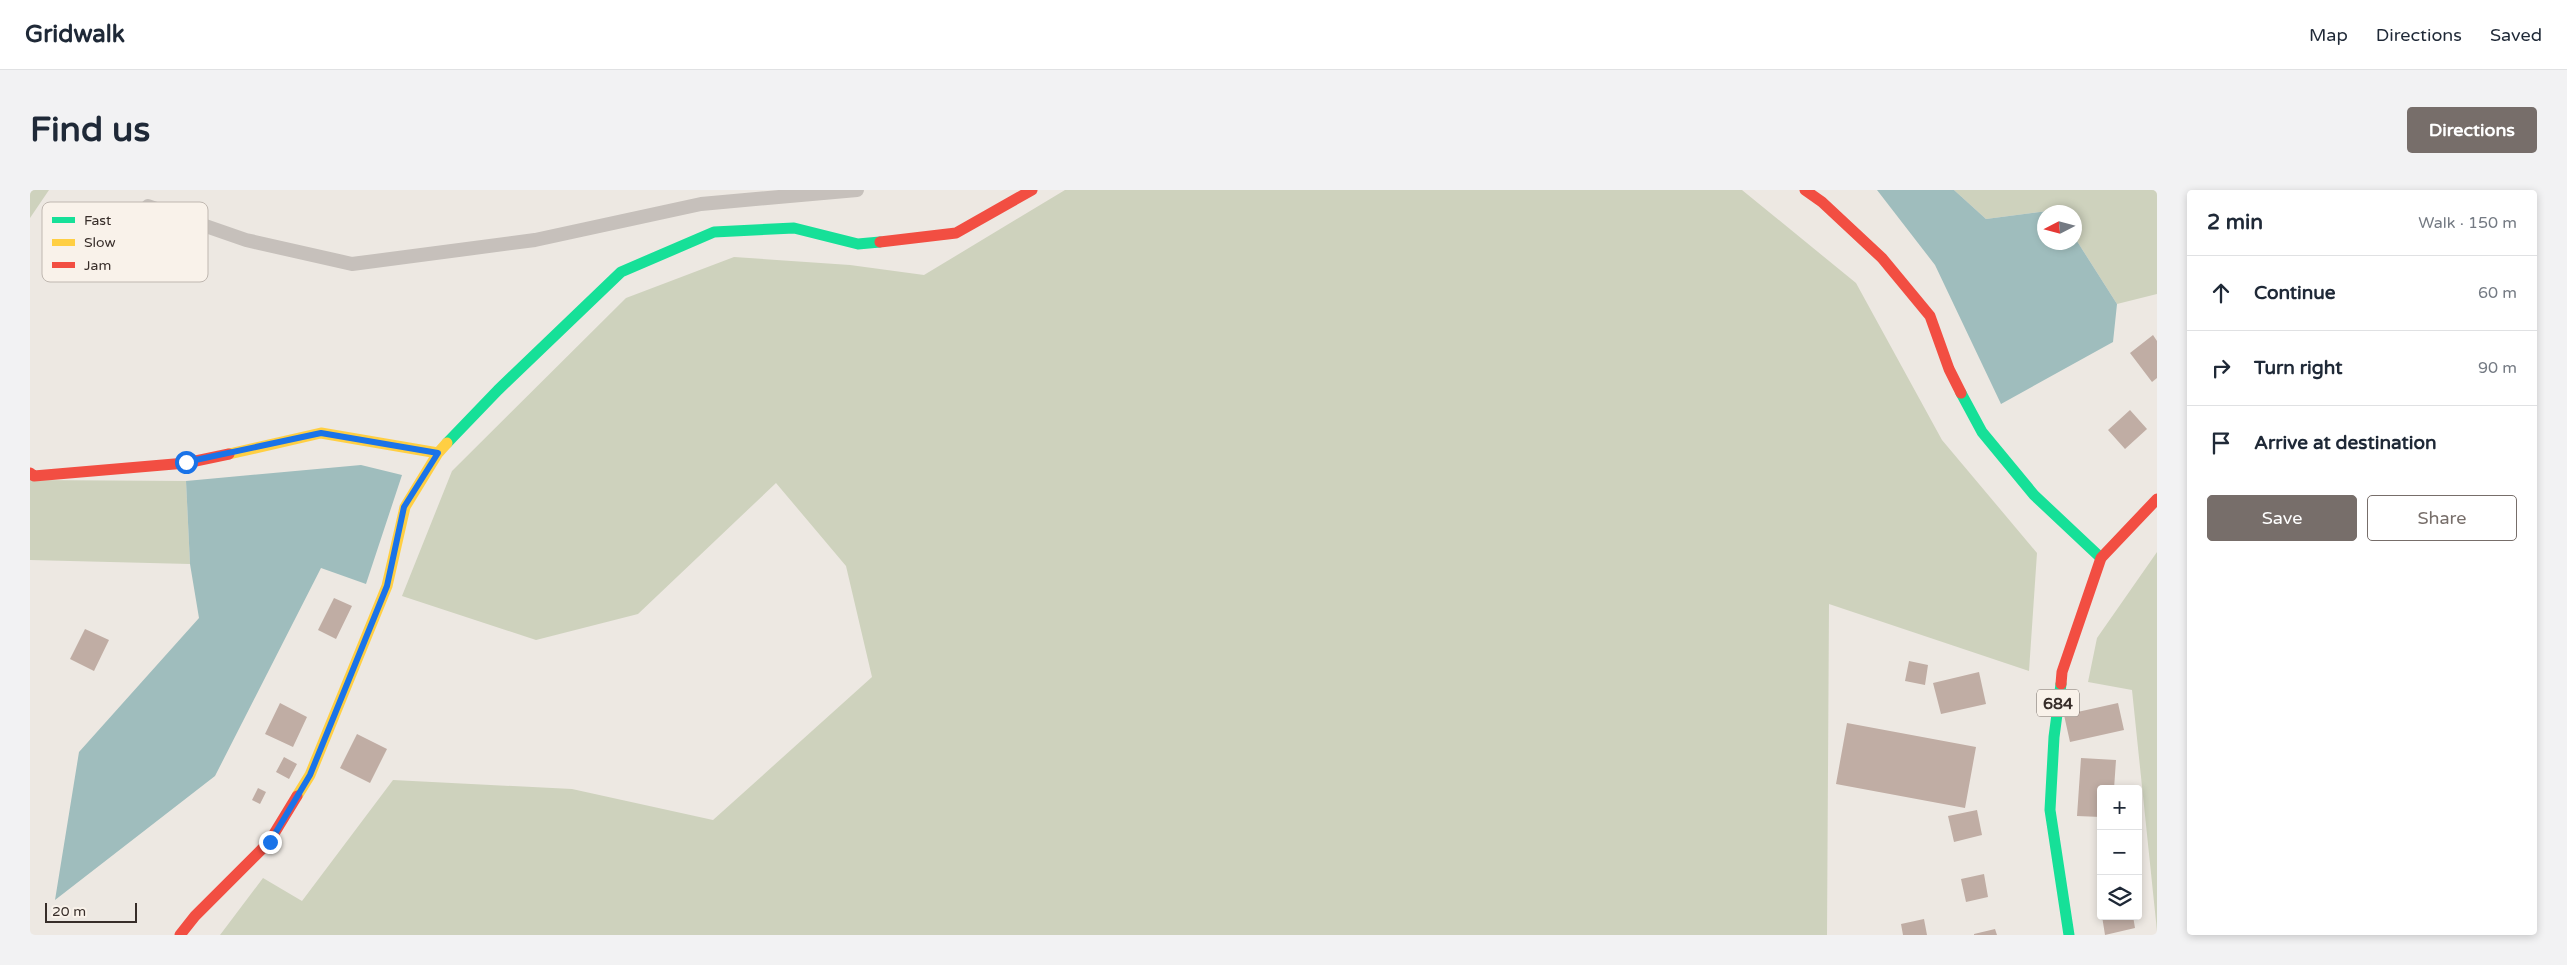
<!DOCTYPE html>
<meta charset="utf-8">
<style>
body{margin:0;font-family:"Varela Round",sans-serif;background:#f2f2f3;color:#1f2937}
.controls{position:absolute;right:15px;bottom:15px;display:grid;overflow:hidden;border-radius:5px;box-shadow:0 2px 8px #0003}
.controls button{width:45px;height:45px;display:grid;place-items:center;padding:0;border:0;border-bottom:1px solid #e0e1e3;background:#fff;color:#1f2937;font:25px sans-serif}
.compass{position:absolute;left:2007px;top:15px;width:45px;height:45px;border-radius:50%;background:#fff;box-shadow:0 2px 8px #0003;rotate:264deg}
.scale{position:absolute;left:15px;bottom:12px;width:92px;box-sizing:border-box;padding-left:5px;border:2px solid #372d29;border-top:0;font-size:14px;line-height:18px;white-space:nowrap;color:#372d29;-webkit-text-stroke:4px #f9f2ea;paint-order:stroke}
.stop{position:absolute;width:15px;height:15px;margin:-11px;border:4px solid #1a73e8;border-radius:50%;background:#fff}
.stop.end{background:#1a73e8;border-color:#fff;box-shadow:0 1px 5px #0008}
.list{margin:0;padding:0;list-style:none}
h2{display:flex;justify-content:space-between;align-items:center;height:65px;margin:0;padding:0 20px;font-size:21px}
h2 small{font-size:16px;font-weight:400;color:#747a83}
.list li{display:grid;grid-template-columns:32px 1fr auto;gap:15px;align-items:center;box-sizing:border-box;height:75px;padding:0 20px;border-top:1px solid #e0e1e3}
.list b{display:block;font-size:19px;white-space:nowrap}
.list em{font-size:16px;font-style:normal;color:#747a83}
.actions{display:flex;gap:10px;padding:15px 20px}
.actions a{flex:1;padding:11px 0;border:1px solid #776e6a;border-radius:5px;text-align:center;font-size:18px;color:#776e6a}
.actions .main{background:#776e6a;color:#fff}
.icon{flex:none;width:28px;height:28px;fill:none;stroke:currentColor;stroke-width:2;stroke-linecap:round;stroke-linejoin:round}
.map{position:relative;flex:none;width:2127px;height:745px;overflow:hidden;border-radius:5px}
header{display:flex;align-items:center;gap:30px;box-sizing:border-box;height:70px;padding:0 25px;background:#fff;border-bottom:1px solid #e0e1e3}
header strong{font-size:24px}
nav{display:flex;gap:28px;margin-inline-start:auto;font-size:18px}
.intro{display:flex;align-items:center;justify-content:space-between;box-sizing:border-box;height:120px;padding:0 30px}
h1{margin:0;font-size:35px}
.button{padding:12px 22px;border-radius:5px;background:#776e6a;color:#fff;font-size:18px;font-weight:700}
main{display:flex;gap:30px;padding:0 30px}
aside{flex:1;background:#fff;border-radius:5px;box-shadow:0 2px 8px #0003}
.map>svg:first-child{display:block}
</style>
<header>
<strong>Gridwalk</strong>
<nav><a>Map</a><a>Directions</a><a>Saved</a></nav>
</header>
<div class="intro"><h1>Find us</h1><a class="button">Directions</a></div>
<main>
<div class="map">
<svg width="2127" height="745" viewBox="0 0 2127 745">
<rect width="100%" height="100%" fill="#ede8e2"/>
<path fill="#ced2bd" d="M0,0H19L0,28Z
M1035,0H1712L1826,93L1912,250L2007,363L1999,481L1799,414L1797,745H190L233,688L272,711L363,590L542,599L683,630L842,487L816,376L746,293L608,424L506,450L372,406L422,281L596,108L704,67L820,75L894,85Z
M1924,0H2127V104L2087,114L2045,48L2044,22H2028L2026,20L1956,29Z
M0,290L156,291L160,374L0,370Z
M2127,362V741L2102,500L2058,492L2067,448Z"/>
<path fill="#9fbdbd" d="M1847,0H1924L1956,29L2026,20L2028,22H2014V52H2044L2045,48L2087,114L2083,152L1971,214L1905,75Z
M331,275L372,285L336,394L291,378L185,586L25,710L49,562L169,428L160,374L156,291Z"/>
<path fill="#c0ada4" d="M2123,145L2127,151V188L2122,192L2100,163Z
M2100,220L2117,239L2095,259L2078,240Z
M304,408L322,416L306,449L288,440Z
M55,439L79,450L64,481L40,469Z
M1879,471L1898,475L1895,495L1875,491Z
M1949,482L1956,514L1911,524L1903,493Z
M250,513L277,527L263,557L235,544Z
M2088,513L2094,540L2040,552L2034,525Z
M1817,533L1946,557L1935,618L1806,594Z
M327,544L357,559L340,593L310,578Z
M254,567L267,574L259,589L246,582Z
M2051,568L2086,570L2084,599H2071V627L2047,626Z
M228,598L236,602L230,614L222,610Z
M1947,620L1952,645L1924,652L1918,626Z
M1954,684L1958,707L1936,712L1931,689Z
M2072,726H2103L2105,738L2075,745Z
M1894,729L1897,745H1873L1871,734Z
M1965,739L1967,745H1944V744Z"/>
<g fill="none" stroke-linecap="round" stroke-linejoin="round">
<path stroke="#c6c0bb" stroke-width="14" d="M118,16L216,50L322,74L505,50L671,14L827,0"/>
<path stroke="#16e098" stroke-width="11" d="M1931,203L1952,242L2004,305L2071,368
M417,253L468,200L591,82L684,42L764,38L828,54L850,52
M2031,494L2024,547L2020,620L2039,745"/>
<path stroke="#ffcf43" stroke-width="11" d="M199,264L291,243L408,263
M267,606L280,585L357,396L375,317L408,263L417,253"/>
<path stroke="#f24e42" stroke-width="11" d="M1775,0L1792,12L1852,68L1900,126L1919,179L1931,203
M850,52L926,43L1002,0
M0,283L4,286L156,273L199,264
M2031,494L2032,482L2071,368L2127,309
M150,745L165,726L239,652L267,606"/>
</g>
<g fill="none" stroke-linecap="round" stroke-linejoin="round">
<path stroke="#1a73e8" stroke-width="6" d="M156,272L291,243L408,263L374,317L357,396L280,585L240,652"/>
</g>
<g text-anchor="middle" stroke-width="4.5" stroke-linejoin="round" paint-order="stroke">
<rect fill="#f9f2ea" stroke="#716863" stroke-width="1" x="2007" y="499.5" width="42" height="27" rx="4"/>
<g font-size="16" font-weight="bold" fill="#372d29">
<text x="2028" y="519">684</text>
</g>
</g>
<rect x="12" y="12" width="166" height="80" rx="8" fill="#f9f2ea" stroke="#bfb7b0" stroke-width="1"/>
<rect x="22" y="27" width="23" height="6" fill="#16e098"/>
<rect x="22" y="49" width="23" height="7" fill="#ffcf43"/>
<rect x="22" y="72" width="23" height="6" fill="#f24e42"/>
<g font-size="14" fill="#372d29">
<text x="54" y="35">Fast</text>
<text x="54" y="57">Slow</text>
<text x="54" y="80">Jam</text>
</g>
</svg>
<div class="controls">
<button>+</button>
<button>−</button>
<button><svg class="icon" aria-label="layers" viewBox="0 0 24 24"><path d="M12 4l9 5-9 5-9-5zM3 14l9 5 9-5"/></svg></button>
</div>
<svg class="compass" viewBox="-18 -18 36 36"><path d="M0-13l5 13h-10z" fill="#e53935"/><path d="M0 13l5-13h-10z" fill="#747a83"/></svg>
<div class="scale">20 m</div>
<div class="stop" style="left:156px;top:272px"></div>
<div class="stop end" style="left:240px;top:652px"></div>
</div>
<aside>
<h2>2 min<small>Walk · 150 m</small></h2>
<ul class="list">
<li><svg class="icon" aria-label="ahead" viewBox="0 0 24 24"><path d="M12 20V5M6 11l6-6 6 6"/></svg><div><b>Continue</b></div><em>60 m</em></li>
<li><svg class="icon" aria-label="right" viewBox="0 0 24 24"><path d="M7 20v-9h11M14 6l5 5-5 5"/></svg><div><b>Turn right</b></div><em>90 m</em></li>
<li><svg class="icon" aria-label="arrive" viewBox="0 0 24 24"><path d="M6 21V4h12l-3 4 3 4H6"/></svg><div><b>Arrive at destination</b></div></li>
</ul>
<div class="actions"><a class="main">Save</a><a>Share</a></div>
</aside>
</main>
